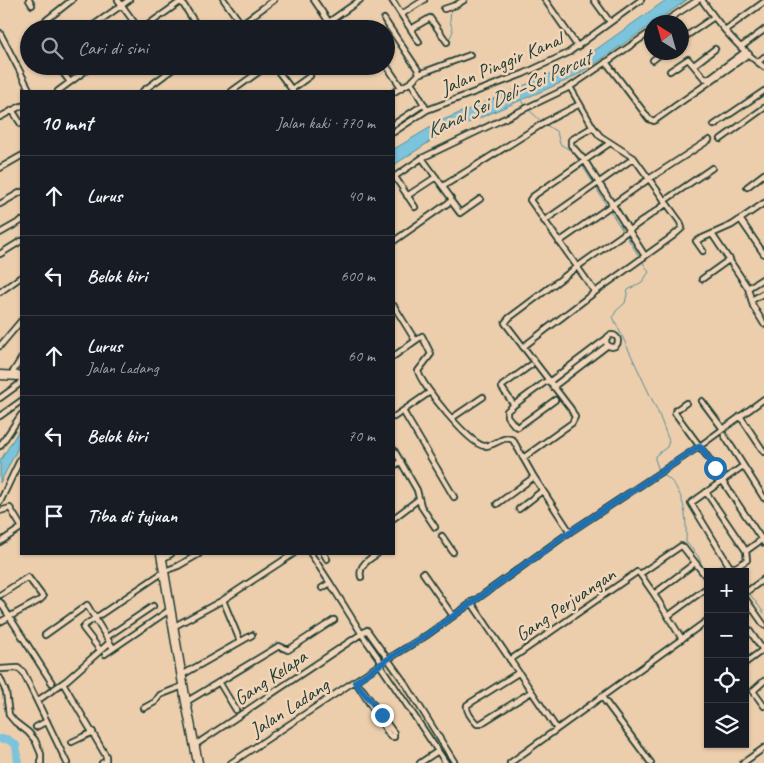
<!DOCTYPE html>
<html lang="id">
<meta charset="utf-8">
<style>
body{margin:0;font-family:Caveat,sans-serif;background:#242831;color:#f1f3f6}
.controls{position:absolute;right:15px;bottom:15px;display:grid;overflow:hidden;border-radius:0px;box-shadow:0 1px 4px #0004}
.controls button{width:45px;height:45px;display:grid;place-items:center;padding:0;border:0;border-bottom:1px solid #363941;background:#171b24;color:#f1f3f6;font:25px sans-serif}
.compass{position:absolute;left:644px;top:15px;width:45px;height:45px;border-radius:50%;background:#171b24;box-shadow:0 1px 4px #0004;rotate:323deg}
.stop{position:absolute;width:15px;height:15px;margin:-11px;border:4px solid #1f6fb2;border-radius:50%;background:#fff}
.stop.end{background:#1f6fb2;border-color:#fff;box-shadow:0 1px 5px #0008}
.list{margin:0;padding:0;list-style:none}
h2{display:flex;justify-content:space-between;align-items:center;height:65px;margin:0;padding:0 20px;font-size:21px}
h2 small{font-size:16px;font-weight:400;color:#9ea1a6}
.list li{display:grid;grid-template-columns:32px 1fr auto;gap:15px;align-items:center;box-sizing:border-box;height:80px;padding:0 20px;border-top:1px solid #363941}
.list b{display:block;font-size:19px;white-space:nowrap}
.list p{margin:0;font-size:16px;white-space:nowrap;color:#9ea1a6}
.list em{font-size:16px;font-style:normal;color:#9ea1a6}
.icon{flex:none;width:28px;height:28px;fill:none;stroke:currentColor;stroke-width:2;stroke-linecap:round;stroke-linejoin:round}
.map{position:relative;flex:none;width:764px;height:763px;overflow:hidden}
.search{position:absolute;background:#171b24;box-shadow:0 1px 4px #0004;left:20px;top:20px;width:375px;height:55px;display:flex;align-items:center;gap:12px;box-sizing:border-box;padding:0 18px;border-radius:28px;color:#9ea1a6;font-size:19px}
.panel{position:absolute;background:#171b24;box-shadow:0 1px 4px #0004;left:20px;top:90px;width:375px;height:465px;border-radius:0px}
.map>svg:first-child{display:block}
</style>
<div class="map">
<svg width="764" height="763" viewBox="0 0 764 763">
<rect width="100%" height="100%" fill="#eccead"/>
<filter id="ink" filterUnits="userSpaceOnUse"><feTurbulence type="fractalNoise" baseFrequency=".02" numOctaves="2"/><feDisplacementMap in="SourceGraphic" scale="10" xChannelSelector="R" yChannelSelector="G"/><feConvolveMatrix kernelMatrix="1 2 1 2 8 2 1 2 1" color-interpolation-filters="sRGB"/></filter>
<g filter="url(#ink)">
<path fill="#7bc4db" stroke="#568e98" d="M666,0H687L655,22H652L651,25L596,63L570,79L440,135L394,165V149L443,120L512,91L581,60Z
M21,427V442L0,483V461Z"/>
<g fill="none" stroke-linecap="round" stroke-linejoin="round">
<path stroke="#568e98" stroke-width="1" d="M449,40L453,31L450,21L451,8
M520,100L526,106
M528,109L542,122
M545,124L557,132L560,144L573,152L579,161
M581,164L594,184
M596,188L607,206
M609,209L649,272L642,282L628,290L625,303L616,311L613,317L658,412L669,441L667,447L655,456V459L659,471
M662,474C685,486 687,519 686,542L698,556L704,570
M712,572L721,565L724,566L729,572
M745,589H746
M750,594L764,613"/>
<path stroke="#7bc4db" stroke-width="8" d="M0,739H7L16,745L18,763"/>
<path stroke="#c3b195" stroke-width="4.5" stroke-dasharray="4.5 2" stroke-linecap="butt" d="M435,527L442,536"/>
<defs>
<path id="street" d="M29,0L32,5
M118,0L139,29
M224,0L245,29
M314,0L329,22
M392,0L419,42
M545,0L578,47
M594,0L610,22
M702,0C719,25 739,49 764,67
M444,9L456,5L464,0
M402,14L424,0
M384,19L418,70L419,74L411,82
M664,22L698,0
M35,29L72,0
M88,29L129,0
M142,29L180,2L183,4L199,29
M234,29L274,0
M319,29L360,0
M411,29L430,18L447,42
M725,30L764,2
M0,33L30,91
M682,39L714,17
M741,47L764,30
M653,60L663,52
M606,62L649,119L654,121L749,54
M758,62L764,57
M386,65L401,87
M694,65L715,49
M58,66L70,82
M274,66L293,91
M670,71L688,59L704,78L708,79L746,51
M419,74L470,55
M570,87L593,127L600,136L634,158L680,222L682,228L673,236L595,292L530,200L532,197L610,143
M292,89L310,76
M58,91L92,66
M143,91L177,66
M232,91L267,66
M394,92L411,82L427,110
M12,110L21,124
M0,117L21,106
M394,124L424,104
M714,125L764,91
M593,127L571,140V145L585,161L645,256
M394,132L427,110L523,74L568,53L641,0
M721,139L764,108
M0,168L21,156
M394,177L422,158L570,87L652,31
M395,177L415,207
M445,185L547,121L580,104
M747,187L764,174
M407,196L436,177
M451,201L460,213L480,199
M664,201L712,168
M0,204L21,192
M740,219L764,254
M544,221L634,158
M0,233L21,221
M712,234L748,288L753,306L764,324
M394,241L451,201V198L422,158
M559,242L649,179L709,140
M703,251L696,241L732,225L764,203
M0,254L21,241
M702,279L730,259
M748,288L764,278
M0,292L21,277
M752,300L764,293
M394,306L415,340
M606 341a6 6 0 1 1 12 0a6 6 0 1 1-12 0Z
M0,346L21,321
M523,347L595,292
M394,356L422,336L431,354L418,371C421,385 469,444 484,446C495,447 503,434 513,440L534,477L570,532
M531,365L502,386V388L514,405L548,380
M11,375L21,359
M549,382L606,339
M553,387L608,345
M0,398L18,385L21,381
M702,401L723,429
M686,403L676,410L675,413L715,467
M514,405L507,411V416L515,426L518,427L555,400
M403,411L454,497
M0,416L21,401
M740,416L764,452
M394,417L430,392
M452,418L483,397
M724,435L764,498
M0,446L21,415
M394,450L417,490L421,506L435,527
M523,458L572,423L575,417L571,409L505,323L509,318L577,267L666,204
M394,466L401,461
M743,466L691,503L730,567H736L747,560L746,551
M722,480L764,543
M706,492L746,551L764,538
M0,502L21,458
M497,504L534,477
M519,509L542,491
M0,511L10,508L21,526
M394,518L419,499
M442,536L453,552
M0,542L21,528
M311,554L330,583
M324,554L327,559
M162,559L171,554
M423,573L453,616
M361,577C358,566 369,559 377,554
M322,588L330,583L363,636L382,663
M745,593L764,579
M654,594L640,574L681,546L683,547L708,579
M0,595L28,577L43,597L40,600L0,622
M745,598L764,625
M223,600L293,554
M0,602L52,683
M471,602L557,729
M668,616L708,587
M85,625L165,571L178,566L199,554
M173,627L223,600L240,641
M83,628L100,650
M745,630H749L763,650
M45,635L87,605L113,648
M107,637L153,606
M682,639L654,594L695,563
M105,654L171,609
M510,660L637,572
M745,663L764,649
M380,665L446,763
M0,669L18,668L23,672L67,763
M518,673L467,705C466,711 472,719 477,724H480L531,692
M182,675L252,635
M0,678L6,692L9,715L15,722L28,732L35,740L41,754V763
M764,681L753,691L764,706
M219,682L236,710
M63,683L106,756V761L102,763
M358,685L363,690L394,733V737L390,736Z
M602,697L651,763
M37,701L67,680L109,643
M186,702L279,646L288,650L334,620
M144,708L155,702L160,695L183,686
M36,727L47,721
M72,742L93,732
M195,745L367,630L407,686L455,763
M231,763L388,659L427,635L570,532L700,446L764,399
M420,763L438,751
M510,763L708,620
M743,763L764,748"/>
<path id="primary" d="M0,375L21,376
M161,554L186,702L198,763"/>
</defs>
<use href="#street" stroke="#1f3d34" stroke-width="8"/>
<use href="#primary" stroke="#1f3d34" stroke-width="11"/>
<use href="#street" stroke="#f2d5b8" stroke-width="4.5"/>
<use href="#primary" stroke="#f2d5b8" stroke-width="8"/>
</g>
</g>
<g fill="none" stroke-linecap="round" stroke-linejoin="round" filter="url(#ink)">
<path stroke="#1f6fb2" stroke-width="6" d="M382,715L355,682L388,659L427,635L570,532L700,446L715,468"/>
</g>
<g text-anchor="middle" stroke-width="5" stroke-linejoin="round" paint-order="stroke">
<g font-size="20" fill="#1f3d34" stroke="#f2d5b8">
<text transform="translate(501 63) rotate(-23)" y="7">Jalan Pinggir Kanal</text>
<text transform="translate(565 604) rotate(-34)" y="7">Gang Perjuangan</text>
<text transform="translate(270 677) rotate(-34)" y="7">Gang Kelapa</text>
<text transform="translate(289 707) rotate(-33)" y="7">Jalan Ladang</text>
</g>
<g font-size="21" font-style="italic" fill="#284a45" stroke="#f2d5b8">
<text transform="translate(508 94) rotate(-25)" y="7">Kanal Sei Deli–Sei Percut</text>
</g>
</g>
</svg>
<div class="controls">
<button>+</button>
<button>−</button>
<button><svg class="icon" aria-label="locate" viewBox="0 0 24 24"><circle cx="12" cy="12" r="6"/><path d="M12 2v4M12 18v4M2 12h4M18 12h4"/></svg></button>
<button><svg class="icon" aria-label="layers" viewBox="0 0 24 24"><path d="M12 4l9 5-9 5-9-5zM3 14l9 5 9-5"/></svg></button>
</div>
<svg class="compass" viewBox="-18 -18 36 36"><path d="M0-13l5 13h-10z" fill="#e53935"/><path d="M0 13l5-13h-10z" fill="#9ea1a6"/></svg>
<div class="stop" style="left:715px;top:468px"></div>
<div class="stop end" style="left:382px;top:715px"></div>
<div class="search"><svg class="icon" aria-label="search" viewBox="0 0 24 24"><circle cx="10" cy="10" r="6"/><path d="M15 15l6 6"/></svg>Cari di sini</div>
<section class="panel">
<h2>10 mnt<small>Jalan kaki · 770 m</small></h2>
<ul class="list">
<li><svg class="icon" aria-label="ahead" viewBox="0 0 24 24"><path d="M12 20V5M6 11l6-6 6 6"/></svg><div><b>Lurus</b></div><em>40 m</em></li>
<li><svg class="icon" aria-label="left" viewBox="0 0 24 24"><path d="M17 20v-9H6M10 6l-5 5 5 5"/></svg><div><b>Belok kiri</b></div><em>600 m</em></li>
<li><svg class="icon" aria-label="ahead" viewBox="0 0 24 24"><path d="M12 20V5M6 11l6-6 6 6"/></svg><div><b>Lurus</b><p>Jalan Ladang</p></div><em>60 m</em></li>
<li><svg class="icon" aria-label="left" viewBox="0 0 24 24"><path d="M17 20v-9H6M10 6l-5 5 5 5"/></svg><div><b>Belok kiri</b></div><em>70 m</em></li>
<li><svg class="icon" aria-label="arrive" viewBox="0 0 24 24"><path d="M6 21V4h12l-3 4 3 4H6"/></svg><div><b>Tiba di tujuan</b></div></li>
</ul>
</section>
</div>
